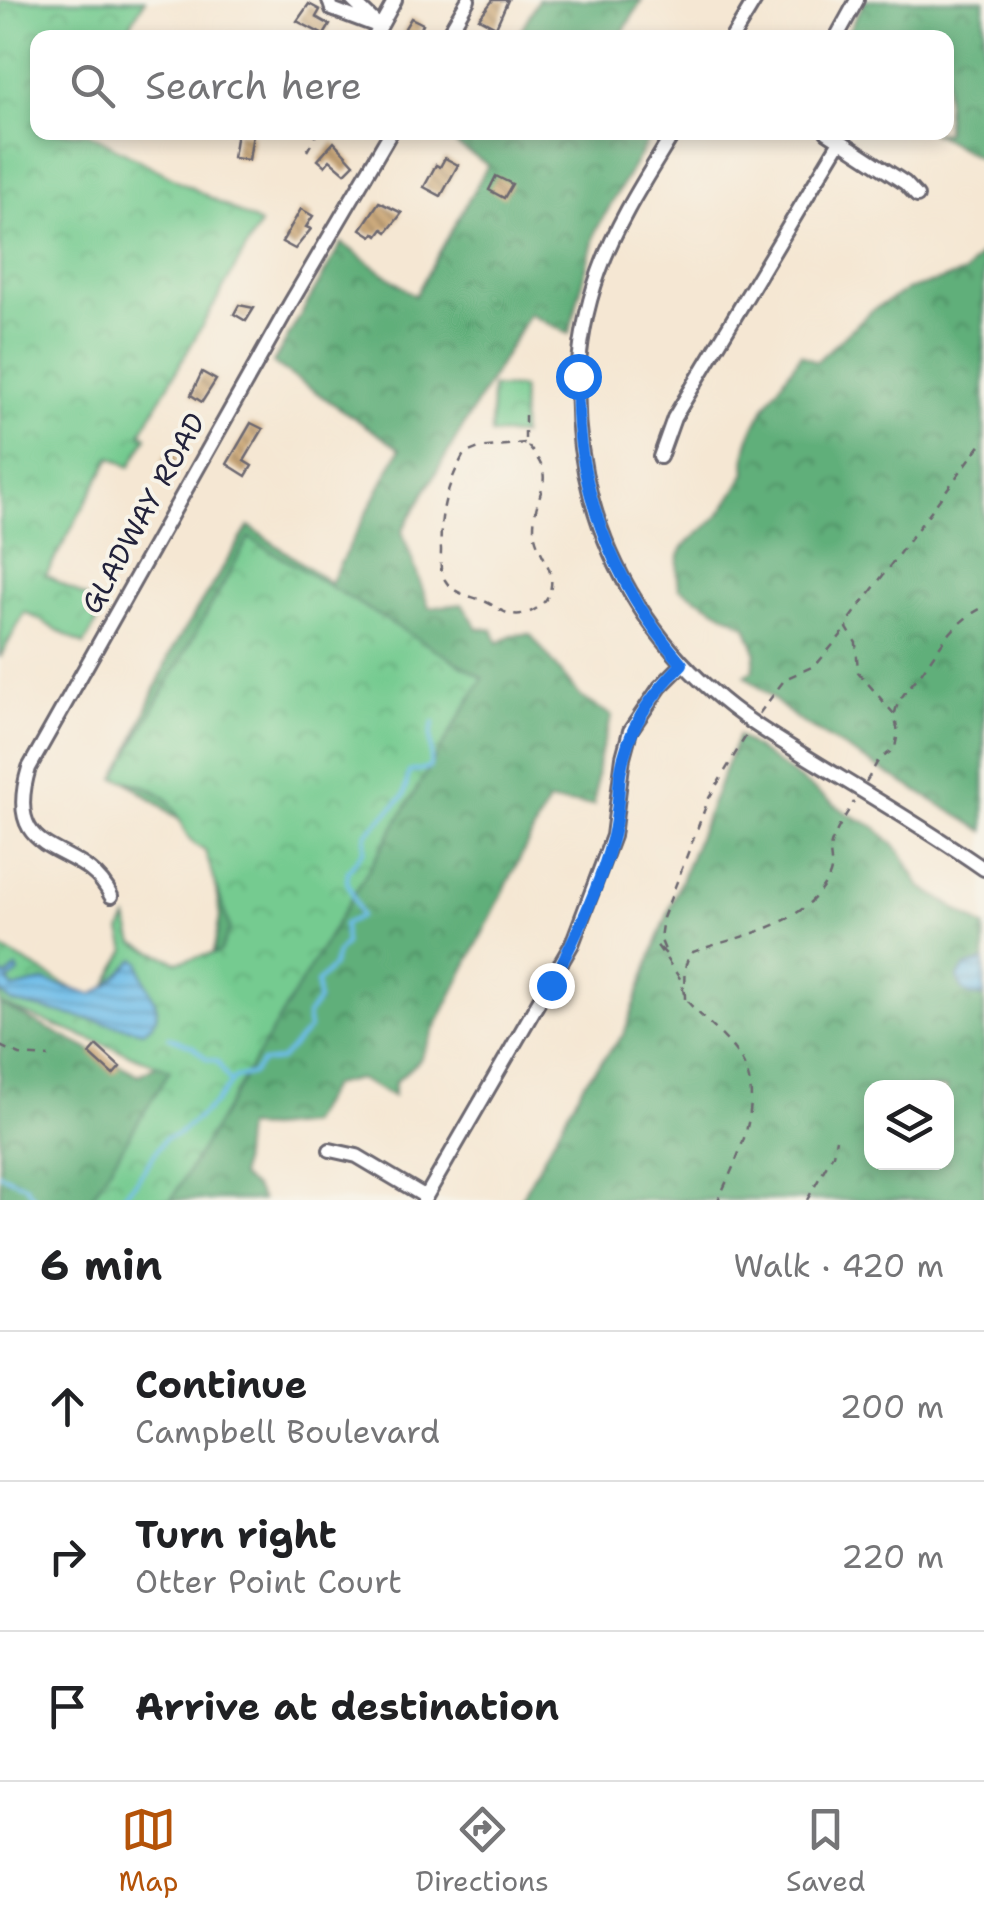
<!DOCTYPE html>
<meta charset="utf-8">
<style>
body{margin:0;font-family:"Shantell Sans",sans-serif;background:#f2f2f2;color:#202124}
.controls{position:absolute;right:30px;bottom:30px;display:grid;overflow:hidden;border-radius:20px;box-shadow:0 5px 15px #0003}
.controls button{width:90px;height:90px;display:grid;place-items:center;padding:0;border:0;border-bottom:2px solid #e0e0e0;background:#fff;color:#202124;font:50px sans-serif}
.stop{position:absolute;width:30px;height:30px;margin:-22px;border:8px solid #1a73e8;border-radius:50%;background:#fff}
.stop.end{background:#1a73e8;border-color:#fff;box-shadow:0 2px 10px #0008}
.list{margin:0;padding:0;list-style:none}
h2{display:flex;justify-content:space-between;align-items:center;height:130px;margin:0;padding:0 40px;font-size:42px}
h2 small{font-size:32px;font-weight:400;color:#757577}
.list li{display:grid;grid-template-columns:65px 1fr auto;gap:30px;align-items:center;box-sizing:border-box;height:150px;padding:0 40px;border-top:2px solid #e0e0e0}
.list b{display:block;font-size:38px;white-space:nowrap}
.list p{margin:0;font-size:32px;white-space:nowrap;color:#757577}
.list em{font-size:32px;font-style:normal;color:#757577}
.icon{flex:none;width:55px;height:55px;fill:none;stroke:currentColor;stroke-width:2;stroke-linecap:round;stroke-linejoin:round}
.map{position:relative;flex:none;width:984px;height:1200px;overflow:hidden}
.search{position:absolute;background:#fff;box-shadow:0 5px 15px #0003;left:30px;right:30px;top:30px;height:110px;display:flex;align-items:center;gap:25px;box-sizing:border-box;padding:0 35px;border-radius:20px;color:#757577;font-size:38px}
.sheet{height:580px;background:#fff}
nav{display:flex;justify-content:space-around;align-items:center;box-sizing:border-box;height:140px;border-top:2px solid #e0e0e0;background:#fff;font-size:28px;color:#757577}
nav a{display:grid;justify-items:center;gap:5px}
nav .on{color:#b45309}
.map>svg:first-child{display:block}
</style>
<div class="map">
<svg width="984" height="1200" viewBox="0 0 984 1200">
<defs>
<pattern id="forest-crowns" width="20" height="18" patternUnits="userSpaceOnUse" patternTransform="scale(2.5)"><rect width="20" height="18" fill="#60af7a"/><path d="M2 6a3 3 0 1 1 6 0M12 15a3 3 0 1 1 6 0" fill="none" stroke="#4f8e65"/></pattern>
<pattern id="park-crowns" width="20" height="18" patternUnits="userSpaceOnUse" patternTransform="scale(2.5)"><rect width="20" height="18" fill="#75cb90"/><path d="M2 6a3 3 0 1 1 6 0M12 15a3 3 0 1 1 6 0" fill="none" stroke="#65ae7d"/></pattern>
<pattern id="water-rules" width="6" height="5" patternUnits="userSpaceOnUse" patternTransform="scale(2.5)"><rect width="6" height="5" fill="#6ebde9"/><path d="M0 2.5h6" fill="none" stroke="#5a99be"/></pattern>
<pattern id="building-back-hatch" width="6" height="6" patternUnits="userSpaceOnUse" patternTransform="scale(2.5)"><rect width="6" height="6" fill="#ccaa7d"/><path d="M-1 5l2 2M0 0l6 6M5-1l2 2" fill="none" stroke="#a58a68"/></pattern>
</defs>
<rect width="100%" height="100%" fill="#f7f3e8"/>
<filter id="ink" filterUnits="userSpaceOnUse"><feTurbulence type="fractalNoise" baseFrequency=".01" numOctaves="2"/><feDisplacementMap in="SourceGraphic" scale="20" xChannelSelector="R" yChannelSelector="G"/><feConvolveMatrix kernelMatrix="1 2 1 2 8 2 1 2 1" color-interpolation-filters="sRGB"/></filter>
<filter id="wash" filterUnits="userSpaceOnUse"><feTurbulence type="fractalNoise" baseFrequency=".0048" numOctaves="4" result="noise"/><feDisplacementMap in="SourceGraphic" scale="40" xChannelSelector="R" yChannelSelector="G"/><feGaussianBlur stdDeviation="2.25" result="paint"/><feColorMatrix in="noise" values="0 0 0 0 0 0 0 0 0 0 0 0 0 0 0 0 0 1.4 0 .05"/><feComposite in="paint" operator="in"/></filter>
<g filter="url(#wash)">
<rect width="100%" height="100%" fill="#f5e7d3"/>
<path fill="url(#forest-crowns)" stroke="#41685a" stroke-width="2.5" fill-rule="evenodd" d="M538,0H642L620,37H517Z
M865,0H984V161L934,133L946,132V38L845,37Z
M464,133H640L649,139L596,230L569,334L529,314L402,531L429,608L462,604L478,628L493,630L498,643L512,635L530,634L581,697L612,716L599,758L594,805L548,802L419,1061L395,1082L393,1096L358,1079L332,1085L308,1124L269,1128L245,1127L240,1177L255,1188L262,1200H0V1004L139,1075L196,1043L220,917L209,841L119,776L171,651L249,526L330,583L400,449L273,363L342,243L415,296L488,165L457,145Z
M984,249V831L798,720L745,675L753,670L756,652L746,626L679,588C673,544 684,548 713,521C726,509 736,488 746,473C739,431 779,389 801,354L816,362L871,311L907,290L965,273Z
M738,736L847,813L875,827L901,852L920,886L984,927V961L965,967L973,997L984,996V1200H520L584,1083L624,1034L656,944ZM872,1088H946V1162H872Z"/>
<path fill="url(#park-crowns)" stroke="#4c7666" stroke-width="2.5" d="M0,0H145L123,37L38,38V132L88,133L260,224L141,433L147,437L130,467L111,457L46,575L105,608L84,645L25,612L0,658Z
M492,387L522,388L521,435L491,434Z
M249,538L483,678L171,1200H90L170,1070L0,1004V948L97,1002L126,950L121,931L127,919L134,943L177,962L220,952L230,929L205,851C178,836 185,819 168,800C155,787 132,782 115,778Z"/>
<path fill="url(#water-rules)" stroke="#487092" stroke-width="2.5" d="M135,959L140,962C139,984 176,1013 143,1031L11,1002L0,992V974L7,977L17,968L19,973L8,981L13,989L45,981L92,995L108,985Z
M984,961V996C969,998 961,993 958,977L965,967Z"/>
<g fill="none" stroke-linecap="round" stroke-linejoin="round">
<path stroke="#6ebde9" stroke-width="4" d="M169,1037L192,1046L207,1059L217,1061L230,1082
M0,1174L25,1185L36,1200
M119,1200L136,1182L165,1138L177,1135L215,1103L235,1078L252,1074L262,1062L280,1060L309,1029L307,1015L318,1001L317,983L333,966L337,953L345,944L344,924L361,916L347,881L348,871L364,850L366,834L404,796L409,772L429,768C435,753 426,739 434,723"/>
</g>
<g id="blocks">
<path fill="url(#building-back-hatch)" d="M493,0H508L496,27L479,18Z
M309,4L320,10L316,17L330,25L324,35L297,21Z
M411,18L423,24L416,38H399Z
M237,132L253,134L249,160L233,158Z
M334,142L354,164L345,173L330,160L325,166L318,160Z
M445,158L458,165L441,196L424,187L436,165L440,167Z
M496,176L512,184L504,198L489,190Z
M379,202L402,213L387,232L383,229L378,236L374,233L372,236L361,229Z
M301,209L313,216L306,227L311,229L295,249L282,242Z
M239,305L254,308L246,321L234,314Z
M202,372L216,380L202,402L191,395Z
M251,423L263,429L244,461L252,466L246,476L227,464Z
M168,450L180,456L166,478L156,472Z
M97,1046L120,1067L113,1075L90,1054Z"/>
</g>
</g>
<g filter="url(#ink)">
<use href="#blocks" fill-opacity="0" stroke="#6c6770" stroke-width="2.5"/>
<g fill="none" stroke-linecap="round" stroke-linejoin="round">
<defs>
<path id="minor" d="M329,0L332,9L380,27L352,0
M374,38L395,0
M446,38L468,0
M732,38L755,0
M836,38L857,0
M674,132C646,178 617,222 599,272C546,420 594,589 712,691C744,720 781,741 818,764C874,798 930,831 984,869
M827,132L905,183L917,196
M660,457L674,418L840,141
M111,896C84,837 0,865 29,768L290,304L391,132
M330,1150L357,1156L426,1197
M424,1200L572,944L613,836L623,757L630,731L660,687L683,664"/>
</defs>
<use href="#minor" stroke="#6c6770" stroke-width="18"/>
<path stroke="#6c6770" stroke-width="2.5" stroke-dasharray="8 8" stroke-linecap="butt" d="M307,151L318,132
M525,443L479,448L464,454C447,486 439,513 441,550C441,560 439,572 445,580C454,595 469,595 484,601C494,605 502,613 512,614C530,617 549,604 551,586C554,565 534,549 534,528C534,487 561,481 525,443V412
M895,713C898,697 912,685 922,672C940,646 954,621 984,607
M759,714L785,679L816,665L847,628
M866,782L878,761L895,748L898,732L894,714L858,672L856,643L847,628L851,618L984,440
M684,994L681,980L656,944L667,955L660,938L663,918L709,798L747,734
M685,999C685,984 681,963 693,952C739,935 801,929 828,879C834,868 830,861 830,849C831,838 847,813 854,802
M687,1001C703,1019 722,1033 736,1052C770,1096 738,1157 718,1200
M0,1046L20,1055L49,1057
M807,1200L833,1154L836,1139"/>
<use href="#minor" stroke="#fff" stroke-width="12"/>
</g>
</g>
<g fill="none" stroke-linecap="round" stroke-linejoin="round" filter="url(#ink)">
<path stroke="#1a73e8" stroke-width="12" d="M551,985C575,937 600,888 613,836C618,816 618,795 620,775C627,728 650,697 682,664C612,582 573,485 578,376"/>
</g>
<g text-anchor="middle" stroke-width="8" stroke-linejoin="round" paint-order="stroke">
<g font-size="28" fill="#22223b" stroke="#f7f3e8">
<text transform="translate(143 513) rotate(-61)" y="10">GLADWAY ROAD</text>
</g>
</g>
</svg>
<div class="controls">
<button><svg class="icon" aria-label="layers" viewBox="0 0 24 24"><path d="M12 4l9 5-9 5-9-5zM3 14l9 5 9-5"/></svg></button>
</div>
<div class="stop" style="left:578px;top:376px"></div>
<div class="stop end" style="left:551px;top:985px"></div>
<div class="search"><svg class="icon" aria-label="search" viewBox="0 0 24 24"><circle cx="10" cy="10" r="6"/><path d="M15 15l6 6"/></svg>Search here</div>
</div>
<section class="sheet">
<h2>6 min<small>Walk · 420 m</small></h2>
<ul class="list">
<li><svg class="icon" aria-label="ahead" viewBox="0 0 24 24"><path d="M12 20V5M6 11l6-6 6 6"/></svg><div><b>Continue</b><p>Campbell Boulevard</p></div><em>200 m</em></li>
<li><svg class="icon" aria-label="right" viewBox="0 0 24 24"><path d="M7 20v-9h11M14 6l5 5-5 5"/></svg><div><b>Turn right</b><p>Otter Point Court</p></div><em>220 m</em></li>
<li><svg class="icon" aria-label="arrive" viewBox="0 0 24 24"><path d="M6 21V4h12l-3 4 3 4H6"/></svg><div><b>Arrive at destination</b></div></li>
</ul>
</section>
<nav>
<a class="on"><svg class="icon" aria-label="map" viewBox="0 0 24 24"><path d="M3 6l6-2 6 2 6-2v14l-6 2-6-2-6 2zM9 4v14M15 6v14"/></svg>Map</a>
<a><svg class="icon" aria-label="directions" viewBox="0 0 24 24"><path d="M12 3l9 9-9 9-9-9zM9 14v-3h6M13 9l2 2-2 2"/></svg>Directions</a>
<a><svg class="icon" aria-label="saved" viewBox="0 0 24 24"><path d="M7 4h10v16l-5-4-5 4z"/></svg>Saved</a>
</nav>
